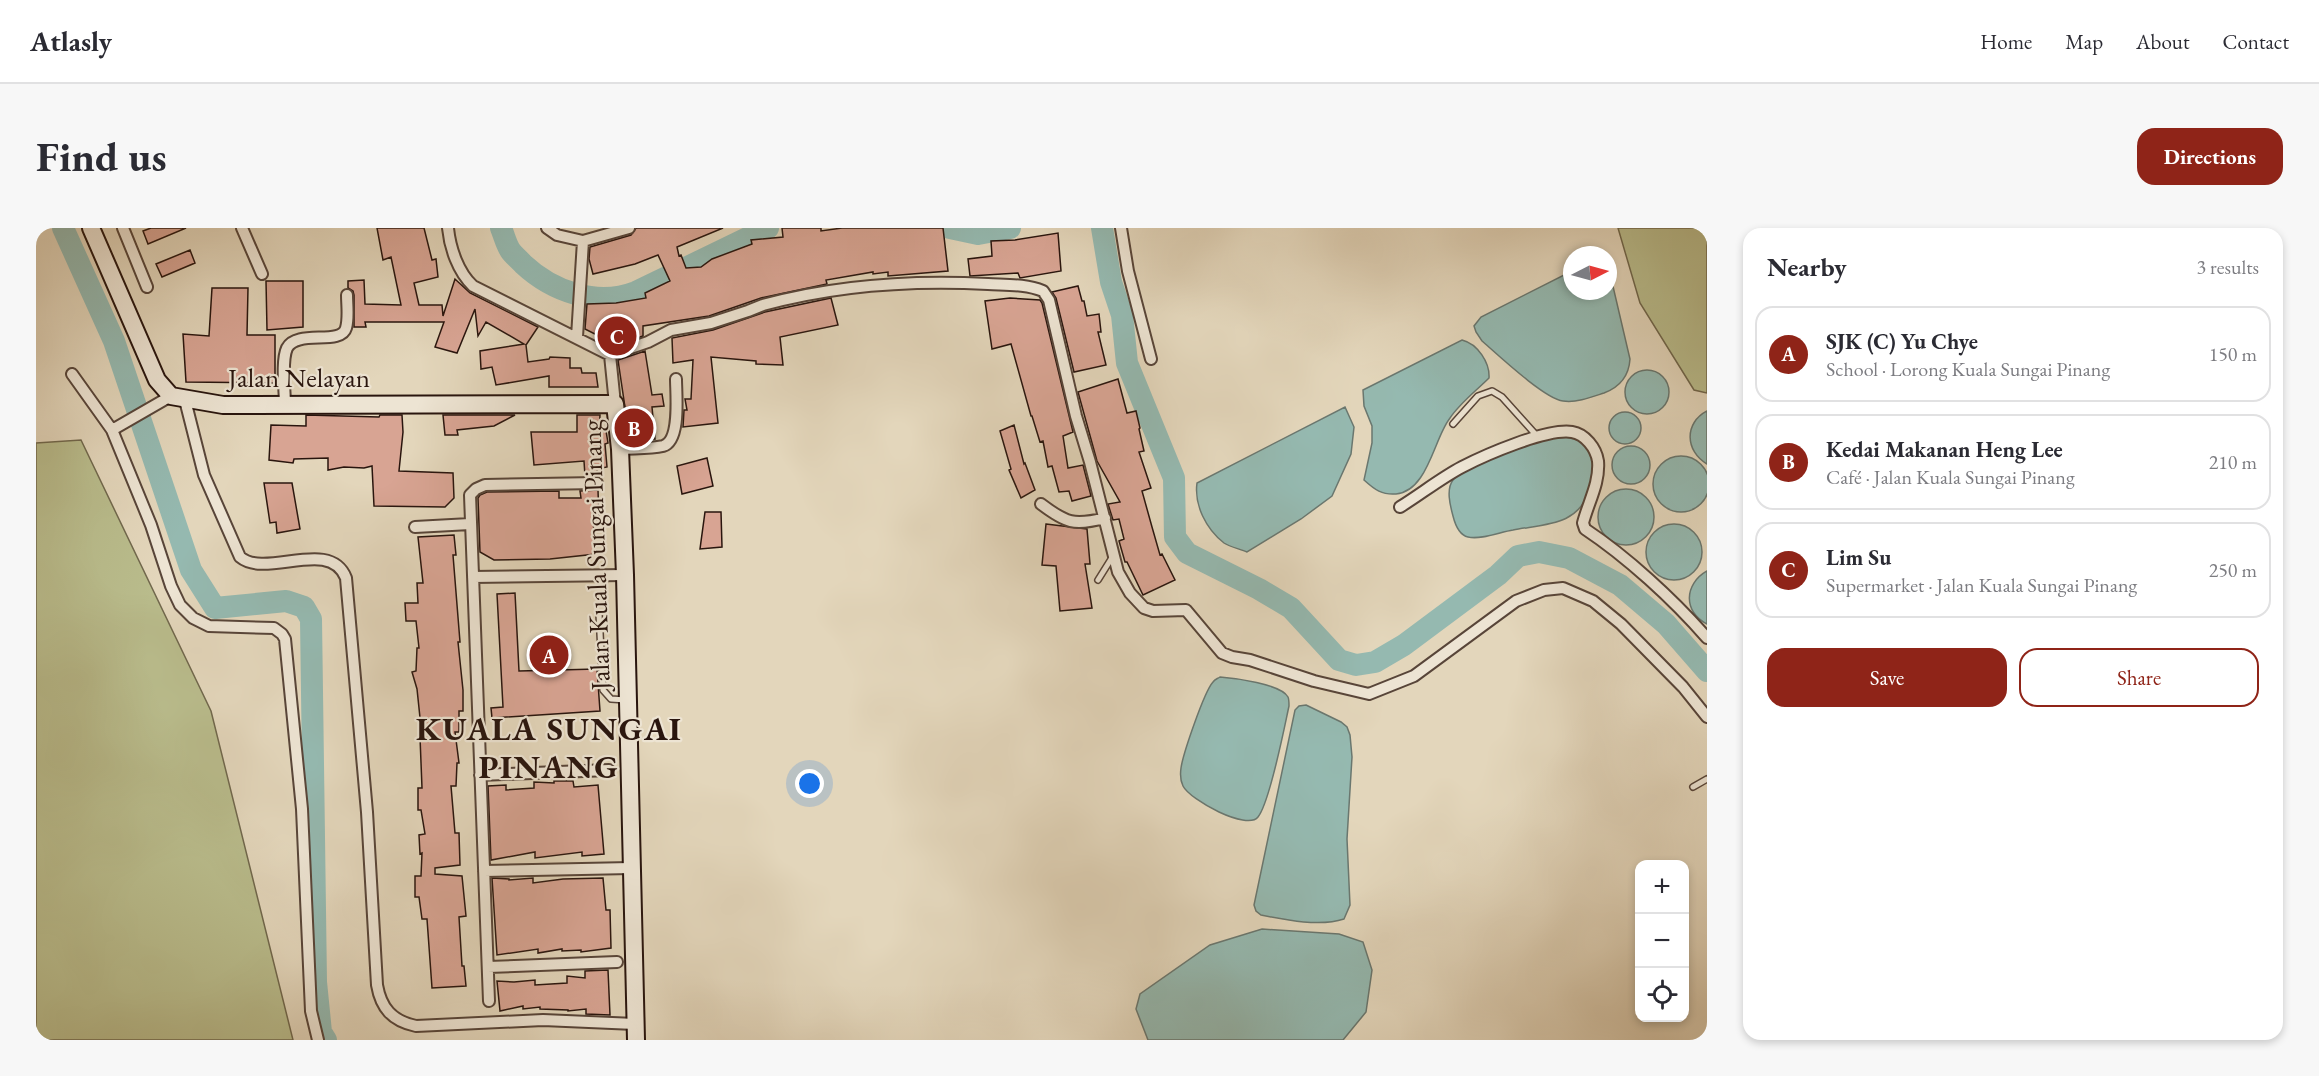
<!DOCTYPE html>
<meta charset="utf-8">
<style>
body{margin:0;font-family:"EB Garamond",serif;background:#f7f7f7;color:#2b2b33}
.controls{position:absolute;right:18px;bottom:18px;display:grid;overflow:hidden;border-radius:12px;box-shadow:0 3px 9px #0003}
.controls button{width:54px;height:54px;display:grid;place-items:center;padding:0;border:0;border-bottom:2px solid #e1e1e2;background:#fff;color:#2b2b33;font:30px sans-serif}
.compass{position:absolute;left:1527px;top:18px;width:54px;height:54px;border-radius:50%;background:#fff;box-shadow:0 3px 9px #0003;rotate:84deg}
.you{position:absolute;left:774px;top:556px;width:21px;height:21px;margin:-15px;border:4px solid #fff;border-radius:50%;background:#1a73e8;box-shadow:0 0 0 9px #1a73e833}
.badge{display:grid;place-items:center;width:39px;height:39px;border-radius:50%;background:#8f2418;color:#fff;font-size:20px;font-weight:700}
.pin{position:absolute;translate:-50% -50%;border:3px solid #fff;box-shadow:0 2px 6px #0006}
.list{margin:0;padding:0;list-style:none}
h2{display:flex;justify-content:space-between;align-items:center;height:78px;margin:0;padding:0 24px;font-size:26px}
h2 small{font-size:20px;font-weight:400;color:#7c7c81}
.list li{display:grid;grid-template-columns:39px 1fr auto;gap:18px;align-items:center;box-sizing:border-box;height:96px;margin:0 12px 12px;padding:0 12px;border:2px solid #e1e1e2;border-radius:18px}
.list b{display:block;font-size:22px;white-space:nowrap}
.list p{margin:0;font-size:20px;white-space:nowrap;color:#7c7c81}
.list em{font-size:20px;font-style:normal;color:#7c7c81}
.actions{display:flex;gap:12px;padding:18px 24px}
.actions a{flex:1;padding:14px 0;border:2px solid #8f2418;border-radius:18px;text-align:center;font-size:21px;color:#8f2418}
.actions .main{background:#8f2418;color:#fff}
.icon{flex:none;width:33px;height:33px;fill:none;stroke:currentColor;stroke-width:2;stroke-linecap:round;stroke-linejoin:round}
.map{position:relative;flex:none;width:1671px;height:812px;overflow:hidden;border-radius:18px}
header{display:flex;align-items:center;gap:36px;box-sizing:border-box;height:84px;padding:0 30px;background:#fff;border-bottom:2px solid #e1e1e2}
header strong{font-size:28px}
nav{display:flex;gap:33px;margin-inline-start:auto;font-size:21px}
.intro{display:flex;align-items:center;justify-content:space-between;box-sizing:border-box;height:144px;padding:0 36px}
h1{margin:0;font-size:42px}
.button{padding:15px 27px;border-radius:18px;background:#8f2418;color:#fff;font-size:21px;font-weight:700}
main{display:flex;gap:36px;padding:0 36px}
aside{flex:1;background:#fff;border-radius:18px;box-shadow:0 3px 9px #0003}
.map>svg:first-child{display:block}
</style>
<header>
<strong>Atlasly</strong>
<nav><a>Home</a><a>Map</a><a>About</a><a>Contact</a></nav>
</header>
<div class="intro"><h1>Find us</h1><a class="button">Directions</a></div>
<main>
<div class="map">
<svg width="1671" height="812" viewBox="0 0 1671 812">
<rect width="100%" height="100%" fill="#e3d6bb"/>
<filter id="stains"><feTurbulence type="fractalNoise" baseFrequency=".00333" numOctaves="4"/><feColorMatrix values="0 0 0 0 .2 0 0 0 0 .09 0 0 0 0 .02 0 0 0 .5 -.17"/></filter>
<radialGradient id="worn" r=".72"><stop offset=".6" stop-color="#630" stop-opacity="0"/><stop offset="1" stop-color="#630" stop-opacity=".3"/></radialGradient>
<path fill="#b9bc8c" stroke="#71684d" stroke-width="1.5" d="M1582,0H1671V165L1658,162L1604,75Z
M45,212L175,483L257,812H0V215Z"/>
<path fill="#95b9b0" stroke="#6a776f" stroke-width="1.5" d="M1572,37L1594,131C1593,147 1584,159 1568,165C1556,169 1541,175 1527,173C1509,171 1462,127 1446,113L1440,104L1438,98L1445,89L1536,43V63H1572Z
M1426,112C1442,116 1454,135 1453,150C1440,163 1424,175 1414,190C1398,210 1392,263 1360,266C1346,267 1339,262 1328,252L1336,215V198L1328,178L1327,162Z
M1589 164a22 22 0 1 1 44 0a22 22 0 1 1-44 0Z
M1309,179L1318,199L1315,226L1296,268L1265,291L1211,324C1204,321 1194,319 1188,315C1170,301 1158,277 1161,255Z
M1671,183V236C1649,223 1648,195 1671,183Z
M1573 200a16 16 0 1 1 32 0a16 16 0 1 1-32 0Z
M1522,207L1540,209L1553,218C1559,240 1559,240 1553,262C1543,298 1508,296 1477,302C1464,304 1445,312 1432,309C1423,307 1419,296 1417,288C1414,277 1410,261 1417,252C1432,233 1498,214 1522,207Z
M1576 237a19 19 0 1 1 38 0a19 19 0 1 1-38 0Z
M1617 256a28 28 0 1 1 56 0a28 28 0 1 1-56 0Z
M1562 289a28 28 0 1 1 56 0a28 28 0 1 1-56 0Z
M1610 324a28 28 0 1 1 56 0a28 28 0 1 1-56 0Z
M1671,343V396C1647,384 1648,356 1671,343Z
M1184,449C1198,450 1245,456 1252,469C1253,471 1253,476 1253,478C1248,501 1234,574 1222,589C1211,603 1154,572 1147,558C1144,552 1144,547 1145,540C1147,526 1168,464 1177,454C1179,451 1181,451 1184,449Z
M1270,477L1305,494L1311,499L1314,507L1316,529L1311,611L1314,677L1308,691C1284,699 1250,692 1225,687L1220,683L1218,677L1259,482L1263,478Z
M1226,701L1303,706L1327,714L1336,742L1330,784L1307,812H1112L1100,781L1104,766L1174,717Z"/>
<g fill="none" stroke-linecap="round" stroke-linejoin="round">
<path stroke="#95b9b0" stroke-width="22" d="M27,0L78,113L155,342L179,380L250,373L268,379L275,391L280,754L285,804L290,812
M465,0C468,7 470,16 474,22C477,27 483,31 487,36C517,64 561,79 600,64L732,0
M914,0L942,6L974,0
M1066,0L1075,54L1086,87L1091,135L1138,250L1139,309L1151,325L1223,361L1255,380L1303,432L1320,437L1339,434L1368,417L1462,347L1482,328L1503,324L1533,330L1584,357L1630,396L1671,443"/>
</g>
<path fill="#d8a493" stroke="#29150e" stroke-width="1.5" d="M115,0H150L112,16L107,3Z
M341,0H388L396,32L400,31L402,49L378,55L383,77H406L407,88L419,51L434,65L502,99L490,117L492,134L513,131L514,129L534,130V140H545L546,145H560L562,159H513V148L460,157L456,139L445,141L444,123L488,116L450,94L442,108L439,81L421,125L399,119L408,94H329L330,99H318V67L317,63L312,60V53L328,52L329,76L365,77L355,29L347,32Z
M600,0H687L641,19L643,28L645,27L650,40L665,39L676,31L716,16L715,12L747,9L746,0H785V3L806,0H907L912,43L852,48V44L837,46V44L790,52L791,56L725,70L673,88L607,98V108L578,118L577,115L549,101L551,76L580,75L610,70L609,65L634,53L622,27L599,36L557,46L553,31L554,19L595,7Z
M1022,5L1025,43L984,50L982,45L934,48L932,31L956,28L955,13L979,12Z
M154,22L159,35L126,49L120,36Z
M230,53H267V99L231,102Z
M1042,58L1046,73H1048L1051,88L1063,86L1065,104H1062L1070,137L1038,144L1020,70L1016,64Z
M176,60H212L211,107H239V155L150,154L147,106L173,108Z
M795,70L802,97L744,109L747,137L720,136V133L675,129L682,195L647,199L648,182H651L649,171H655L657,132L637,135L636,110L677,102L729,84Z
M974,70L1004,72L1006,75L1037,204L1027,208L1032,240L1047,237L1055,268L1036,273L1033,263L1023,264L1016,238L1012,239L1007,213L1004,214L996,188H995L975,116L956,121L949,73Z
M609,123L616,167L626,166L628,178L616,179L619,211L594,213L582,132Z
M1082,151L1091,185L1100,183L1104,200L1103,201L1108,223L1103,224L1115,260L1106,263L1116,299L1124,327L1126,326L1139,352L1107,367L1091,334H1089L1083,313L1088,311L1083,291L1077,292L1072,276L1084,274L1061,233L1042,164Z
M270,187L343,189L344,187H366L367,204L363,243L417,245L418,270L409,279L338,278L336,238L328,240L308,239L292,242V230L258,231L257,235L233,232L235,197L270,198Z
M407,187H479L458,198L421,202L422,207H409Z
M541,187H564L563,204L570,203L572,215L569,216L571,239L561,241V248H549L548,233L498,237L495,204H541Z
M978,197L988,236L989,235L999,262L985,270L973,242L975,241L964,203Z
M671,230L677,258L646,266L641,238Z
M228,255H256L264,301L241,305L240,294L234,295Z
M562,262L563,292H557L560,326L514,331L458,332L444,324L442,270L444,267L451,264L523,263V270H545L544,263Z
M669,284H685L686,319L664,321Z
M1010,296L1051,301L1054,336H1049L1056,380L1024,383L1020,338L1006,337Z
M418,307L420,327H417L424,414H422L427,462V483H423V504H419L423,535H421L420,558H415L419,605H423L424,637L399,640V646L426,648L430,688L423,689L426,738H428L430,758L396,760L391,691H386L383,669H379V648H385L386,625L384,626L383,607L389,606L385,582H382V560H386L384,509H386L381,461L376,444L380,443L381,420H383L380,393H370L369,375H382L381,355H387L382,309Z
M479,365L483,443L561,441L564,483L456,490L455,480L467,479L461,366Z
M518,553H537L538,559L562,557L568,626L546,628V624L499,630V624L455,632L452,558L470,557V562L498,560V554L518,555Z
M456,650L473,651V652L497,650V655L527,651L567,650L570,682H574L575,720L545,724V722L526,723V721L502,725V721L461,727Z
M572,742L574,787L550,786V781L532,783V782L504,781V779L487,781V778L464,783L461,753L478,754L499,752V757L531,755V748L549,750V743Z"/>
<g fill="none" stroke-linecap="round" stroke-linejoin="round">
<defs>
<path id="lane" d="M1417,196L1442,168L1456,163L1466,169L1501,208
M1062,352L1077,328
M563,386L567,462L575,471L590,472
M1657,559L1671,551"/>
<path id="street" d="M87,0L111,59
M206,0L226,46
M412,0C414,20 422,44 437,58L574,127L612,114L635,102L675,95L712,83L727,77C800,57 877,52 952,56C970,57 990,56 1007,63L1013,72L1040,188L1054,234L1082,344L1094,365L1108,380L1117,383L1150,382L1186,425L1196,429L1214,432L1278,453L1333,466L1378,448L1480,373L1508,362L1527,360L1557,373L1585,396L1647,459L1671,489
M511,0L521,7L547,13L541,109
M1085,0L1092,43L1115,131
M547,13L593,0
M574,127L579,176
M36,146L76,202L115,297L135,358L144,377L157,390L173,398L238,400L246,406L249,411L266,581L275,783L282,812
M149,172L168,247L204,329C230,351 294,309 310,350L331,584L341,757C345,780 356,793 380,798L507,792L599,796
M249,177C249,163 245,133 251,120C261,101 305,118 310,100C313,90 311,77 311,67
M76,202L135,168
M584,221C598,220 614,221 627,218C645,213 640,166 640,151
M1005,276C1030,295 1038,298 1069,290
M1364,279C1385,266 1405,250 1426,239C1449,227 1511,200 1536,204C1549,206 1560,220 1562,233C1564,255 1552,275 1547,295L1549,301C1591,329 1637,371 1671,410
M379,299L434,296
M437,349L589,347
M444,547L573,542
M448,643L595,640
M452,739L581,734
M453,773L434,267L440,261L449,257L561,255"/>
<path id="secondary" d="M55,0L121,152L135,168L187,177L579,176L584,221L589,347L600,812"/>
</defs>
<use href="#lane" stroke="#584539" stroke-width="8"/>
<use href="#street" stroke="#584539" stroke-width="14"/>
<use href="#secondary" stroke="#29150e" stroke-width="20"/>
<use href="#lane" stroke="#ede4d3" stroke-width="5"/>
<use href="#street" stroke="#ede4d3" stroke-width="10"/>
<use href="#secondary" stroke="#ede4d3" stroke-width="16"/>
</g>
<g text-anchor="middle" stroke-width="4.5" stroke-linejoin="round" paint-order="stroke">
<g font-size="27" fill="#29150e" stroke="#ede4d3">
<text x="263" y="159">Jalan Nelayan</text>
<text transform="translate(560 327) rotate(-92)" y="9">Jalan Kuala Sungai Pinang</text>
</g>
<g font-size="33" font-weight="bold" letter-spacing="1.5" fill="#29150e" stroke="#ede4d3">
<text x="513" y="512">KUALA SUNGAI<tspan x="513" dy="38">PINANG</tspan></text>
</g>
</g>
<rect width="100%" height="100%" filter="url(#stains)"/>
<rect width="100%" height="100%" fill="url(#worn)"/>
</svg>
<div class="controls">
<button>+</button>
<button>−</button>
<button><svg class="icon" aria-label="locate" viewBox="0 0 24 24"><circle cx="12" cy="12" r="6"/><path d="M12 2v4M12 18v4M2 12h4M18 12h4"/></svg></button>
</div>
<svg class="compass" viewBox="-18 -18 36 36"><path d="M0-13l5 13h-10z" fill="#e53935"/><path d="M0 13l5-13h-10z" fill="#7c7c81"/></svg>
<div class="you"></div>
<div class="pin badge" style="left:513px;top:427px">A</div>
<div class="pin badge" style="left:598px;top:200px">B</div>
<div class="pin badge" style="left:581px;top:108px">C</div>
</div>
<aside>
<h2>Nearby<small>3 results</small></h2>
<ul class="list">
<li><span class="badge">A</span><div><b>SJK (C) Yu Chye</b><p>School · Lorong Kuala Sungai Pinang</p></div><em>150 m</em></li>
<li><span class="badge">B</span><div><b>Kedai Makanan Heng Lee</b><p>Café · Jalan Kuala Sungai Pinang</p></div><em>210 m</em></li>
<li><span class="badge">C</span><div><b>Lim Su</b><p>Supermarket · Jalan Kuala Sungai Pinang</p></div><em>250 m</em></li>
</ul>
<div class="actions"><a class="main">Save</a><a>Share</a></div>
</aside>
</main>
